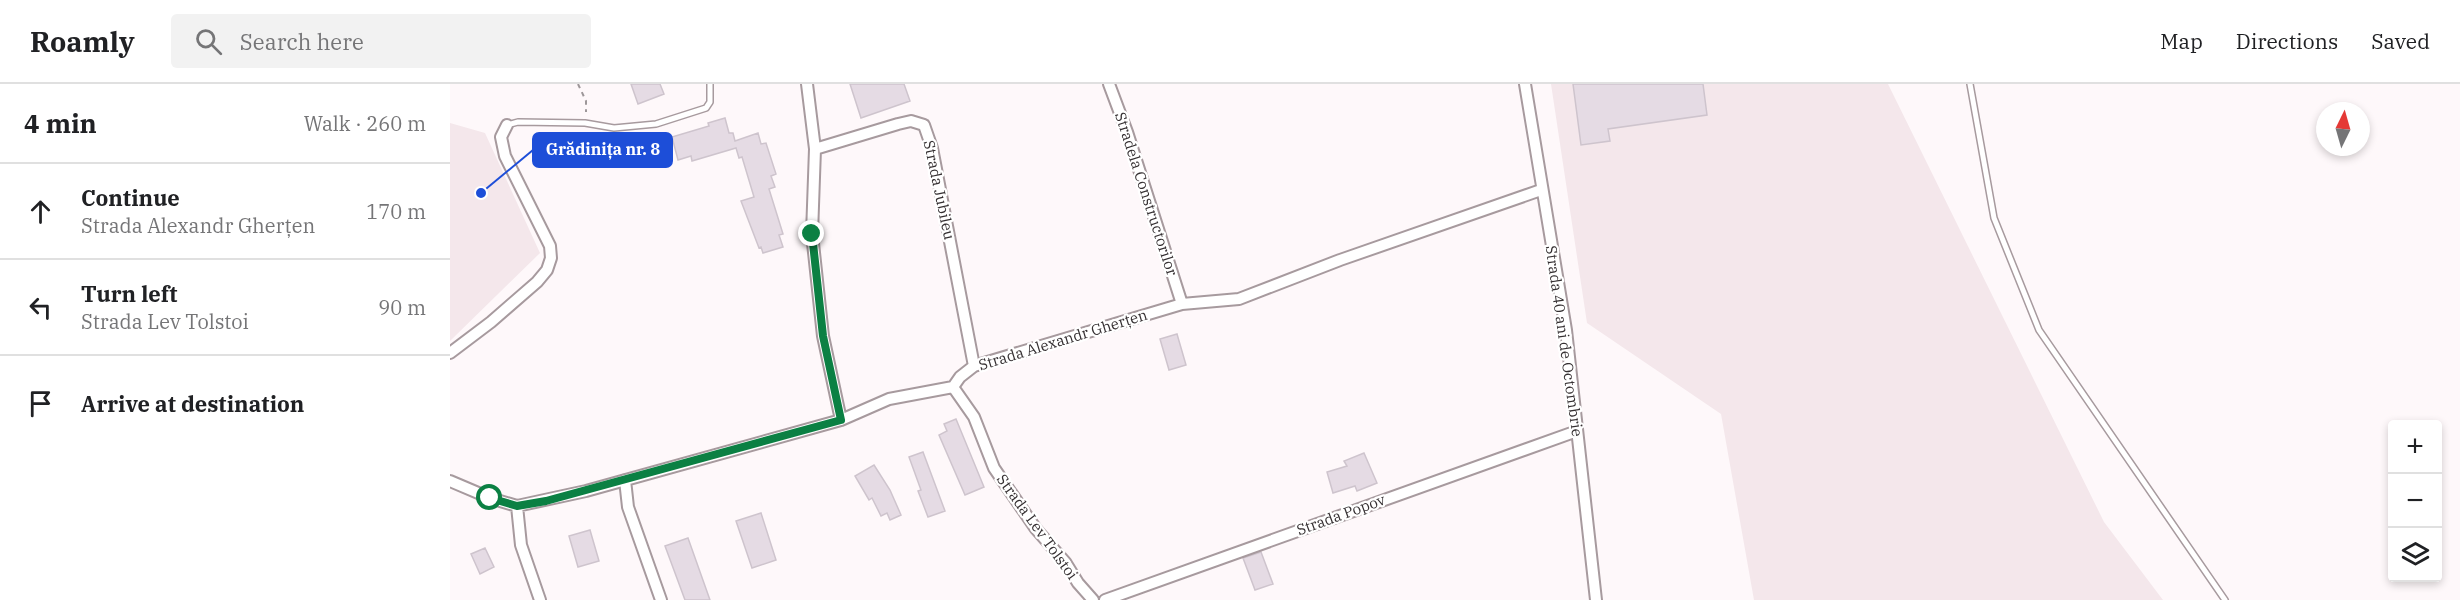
<!DOCTYPE html>
<meta charset="utf-8">
<style>
body{margin:0;font-family:"IBM Plex Serif",serif;background:#f2f2f2;color:#202124}
.controls{position:absolute;right:18px;bottom:18px;display:grid;overflow:hidden;border-radius:6px;box-shadow:0 3px 9px #0003}
.controls button{width:54px;height:54px;display:grid;place-items:center;padding:0;border:0;border-bottom:2px solid #e0e0e0;background:#fff;color:#202124;font:30px sans-serif}
.compass{position:absolute;left:1866px;top:18px;width:54px;height:54px;border-radius:50%;background:#fff;box-shadow:0 3px 9px #0003;rotate:5deg}
.stop{position:absolute;width:18px;height:18px;margin:-14px;border:4px solid #0b8043;border-radius:50%;background:#fff}
.stop.end{background:#0b8043;border-color:#fff;box-shadow:0 2px 6px #0008}
.list{margin:0;padding:0;list-style:none}
h2{display:flex;justify-content:space-between;align-items:center;height:78px;margin:0;padding:0 24px;font-size:26px}
h2 small{font-size:20px;font-weight:400;color:#757577}
.list li{display:grid;grid-template-columns:39px 1fr auto;gap:18px;align-items:center;box-sizing:border-box;height:96px;padding:0 24px;border-top:2px solid #e0e0e0}
.list b{display:block;font-size:22px;white-space:nowrap}
.list p{margin:0;font-size:20px;white-space:nowrap;color:#757577}
.list em{font-size:20px;font-style:normal;color:#757577}
.icon{flex:none;width:33px;height:33px;fill:none;stroke:currentColor;stroke-width:2;stroke-linecap:round;stroke-linejoin:round}
.map{position:relative;flex:none;width:2010px;height:516px;overflow:hidden}
header{display:flex;align-items:center;gap:36px;box-sizing:border-box;height:84px;padding:0 30px;background:#fff;border-bottom:2px solid #e0e0e0}
header strong{font-size:28px}
nav{display:flex;gap:33px;margin-inline-start:auto;font-size:21px}
.search{width:420px;height:54px;background:#f2f2f2;display:flex;align-items:center;gap:15px;box-sizing:border-box;padding:0 21px;border-radius:6px;color:#757577;font-size:22px}
main{display:flex}
aside{flex:1;background:#fff}
.map>svg:first-child{display:block}
</style>
<header>
<strong>Roamly</strong>
<div class="search"><svg class="icon" aria-label="search" viewBox="0 0 24 24"><circle cx="10" cy="10" r="6"/><path d="M15 15l6 6"/></svg>Search here</div>
<nav><a>Map</a><a>Directions</a><a>Saved</a></nav>
</header>
<main>
<aside>
<h2>4 min<small>Walk · 260 m</small></h2>
<ul class="list">
<li><svg class="icon" aria-label="ahead" viewBox="0 0 24 24"><path d="M12 20V5M6 11l6-6 6 6"/></svg><div><b>Continue</b><p>Strada Alexandr Gherțen</p></div><em>170 m</em></li>
<li><svg class="icon" aria-label="left" viewBox="0 0 24 24"><path d="M17 20v-9H6M10 6l-5 5 5 5"/></svg><div><b>Turn left</b><p>Strada Lev Tolstoi</p></div><em>90 m</em></li>
<li><svg class="icon" aria-label="arrive" viewBox="0 0 24 24"><path d="M6 21V4h12l-3 4 3 4H6"/></svg><div><b>Arrive at destination</b></div></li>
</ul>
</aside>
<div class="map">
<svg width="2010" height="516" viewBox="0 0 2010 516">
<rect width="100%" height="100%" fill="#fef8fa"/>
<path fill="#f4e7eb" d="M1101,0H1438L1654,438L1713,516H1304L1271,330L1137,239Z
M0,39L35,49L90,169L0,257Z"/>
<path fill="#e5dbe4" stroke="#cec4cd" stroke-width="1.5" d="M181,0H210L214,10L188,20Z
M400,0H454L460,17L411,34Z
M1123,0H1253L1257,31L1158,45L1160,57L1131,61Z
M275,34L279,49H283L285,57L308,49L311,60L316,59L326,90L321,92L325,103L319,105L333,150L329,151L333,163L313,169L311,163L309,164L291,117L304,113L292,73L289,74L286,64L242,77L241,72L228,76L222,53L259,42L258,39Z
M727,250L736,281L719,286L710,255Z
M506,335L534,403L515,411L489,351L497,347L494,340Z
M473,368L495,427L478,433L468,407L471,406L459,373Z
M914,369L927,399L907,407L905,402L883,409L877,388L897,382L894,377Z
M424,381L440,406L451,431L440,436L437,429L431,432L422,414L419,416L405,392Z
M311,429L326,476L302,484L286,437Z
M140,446L149,477L128,483L119,452Z
M238,454L260,516H235L215,462Z
M35,464L44,483L30,490L21,470Z
M811,468L823,500L805,506L793,474Z"/>
<g fill="none" stroke-linecap="round" stroke-linejoin="round">
<defs>
<path id="service" d="M1520,0L1544,134L1589,246L1775,516
M57,41L68,38L135,39L164,44L206,40L256,24L260,18V0"/>
<path id="minor" d="M357,0L365,65L362,150L373,252L391,336
M659,0L677,48L732,220
M1075,0L1116,246L1146,516
M365,65L448,40L461,37L474,41L482,64L524,282
M0,269L41,238L87,198L97,186L101,174L100,162L55,72L51,53L57,41
M503,303L524,333L544,384L586,445L615,478L628,499L643,516
M175,396L178,423L211,516
M0,397L40,414L67,422L136,407L391,336L439,315L503,303L510,293L524,282L732,220L789,215L890,176L1091,106
M67,422L71,461L90,516
M655,516L1127,347"/>
</defs>
<use href="#service" stroke="#a79a9e" stroke-width="8"/>
<use href="#minor" stroke="#a79a9e" stroke-width="14"/>
<path stroke="#9d9799" stroke-width="2" stroke-dasharray="4.5 4.5" stroke-linecap="butt" d="M128,0L136,17V28"/>
<use href="#service" stroke="#fff" stroke-width="5"/>
<use href="#minor" stroke="#fff" stroke-width="10"/>
</g>
<g fill="none" stroke-linecap="round" stroke-linejoin="round">
<path stroke="#0b8043" stroke-width="8" d="M40,414L67,422L96,417L391,336L373,252L362,150"/>
</g>
<g text-anchor="middle" stroke-width="4.5" stroke-linejoin="round" paint-order="stroke">
<g font-size="15" fill="#342f31" stroke="#fff">
<text transform="translate(489 106) rotate(78)" y="5">Strada Jubileu</text>
<text transform="translate(696 110) rotate(72)" y="5">Stradela Constructorilor</text>
<text transform="translate(613 256) rotate(-17)" y="5">Strada Alexandr Gherțen</text>
<text transform="translate(1114 257) rotate(82)" y="5">Strada 40 ani de Octombrie</text>
<text transform="translate(891 431) rotate(-20)" y="5">Strada Popov</text>
<text transform="translate(587 443) rotate(54)" y="5">Strada Lev Tolstoi</text>
</g>
</g>
<path fill="none" stroke="#1d4ed8" stroke-width="2" d="M31 109L83 66"/>
<circle fill="#1d4ed8" stroke="#fff" stroke-width="2" cx="31" cy="109" r="6"/>
<rect fill="#1d4ed8" stroke="#1d4ed8" stroke-width="2" x="83" y="49" width="139" height="34" rx="6"/>
<g font-size="16" text-anchor="middle" font-weight="bold" fill="#fff">
<text x="153" y="71">Grădinița nr. 8</text>
</g>
</svg>
<div class="controls">
<button>+</button>
<button>−</button>
<button><svg class="icon" aria-label="layers" viewBox="0 0 24 24"><path d="M12 4l9 5-9 5-9-5zM3 14l9 5 9-5"/></svg></button>
</div>
<svg class="compass" viewBox="-18 -18 36 36"><path d="M0-13l5 13h-10z" fill="#e53935"/><path d="M0 13l5-13h-10z" fill="#757577"/></svg>
<div class="stop" style="left:40px;top:414px"></div>
<div class="stop end" style="left:362px;top:150px"></div>
</div>
</main>
